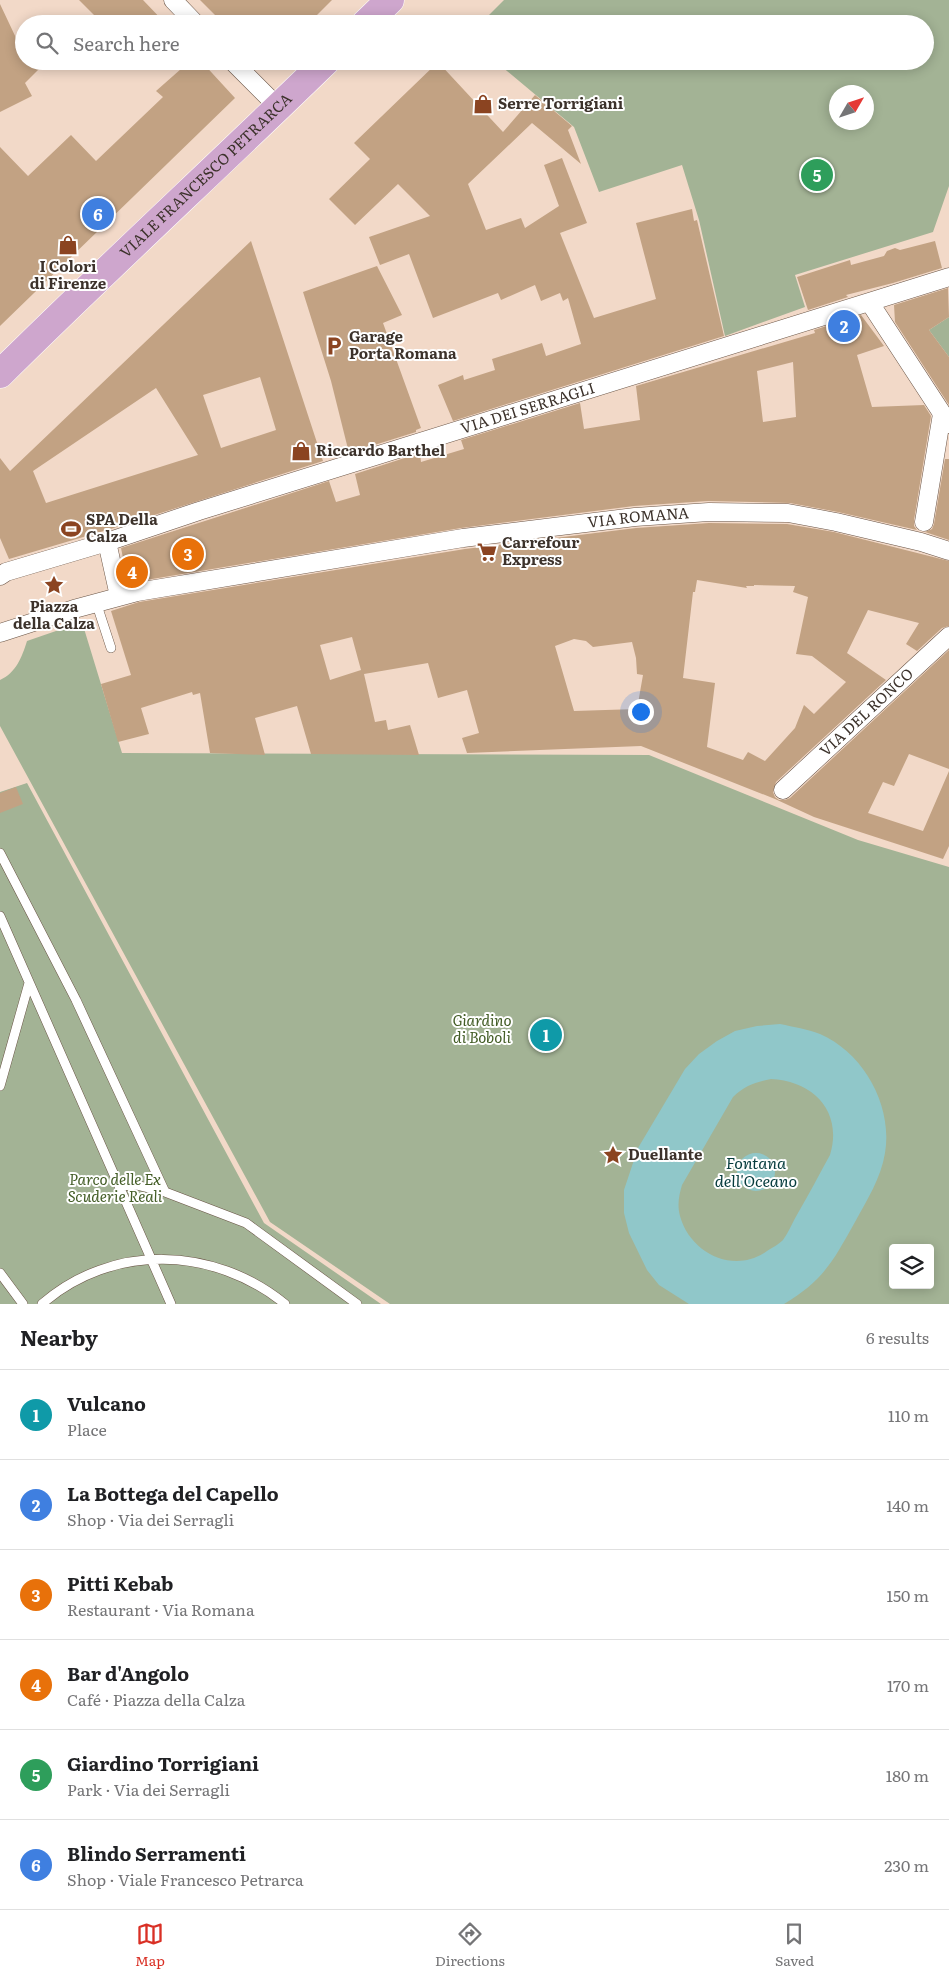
<!DOCTYPE html>
<meta charset="utf-8">
<style>
body{margin:0;font-family:Literata,serif;background:#f6f6f6;color:#202124}
.controls{position:absolute;right:15px;bottom:15px;display:grid;overflow:hidden;border-radius:5px;box-shadow:0 2px 12px #0003}
.controls button{width:45px;height:45px;display:grid;place-items:center;padding:0;border:0;border-bottom:1px solid #e0e0e0;background:#fff;color:#202124;font:25px sans-serif}
.compass{position:absolute;left:829px;top:85px;width:45px;height:45px;border-radius:50%;background:#fff;box-shadow:0 2px 12px #0003;rotate:51deg}
.you{position:absolute;left:640px;top:711px;width:18px;height:18px;margin:-12px;border:4px solid #fff;border-radius:50%;background:#1a73e8;box-shadow:0 0 0 8px #1a73e833}
.badge{display:grid;place-items:center;width:32px;height:32px;border-radius:50%;background:#d93025;color:#fff;font-size:16px;font-weight:700}
.pin{position:absolute;translate:-50% -50%;border:2px solid #fff;box-shadow:0 1px 5px #0006}
.list{margin:0;padding:0;list-style:none}
h2{display:flex;justify-content:space-between;align-items:center;height:65px;margin:0;padding:0 20px;font-size:21px}
h2 small{font-size:16px;font-weight:400;color:#757577}
.list li{display:grid;grid-template-columns:32px 1fr auto;gap:15px;align-items:center;box-sizing:border-box;height:90px;padding:0 20px;border-top:1px solid #e0e0e0}
.list b{display:block;font-size:19px;white-space:nowrap}
.list p{margin:0;font-size:16px;white-space:nowrap;color:#757577}
.list em{font-size:16px;font-style:normal;color:#757577}
.icon{flex:none;width:28px;height:28px;fill:none;stroke:currentColor;stroke-width:2;stroke-linecap:round;stroke-linejoin:round}
.map{position:relative;flex:none;width:949px;height:1304px;overflow:hidden}
.search{position:absolute;background:#fff;box-shadow:0 2px 12px #0003;left:15px;right:15px;top:15px;height:55px;display:flex;align-items:center;gap:12px;box-sizing:border-box;padding:0 18px;border-radius:28px;color:#757577;font-size:19px}
.sheet{height:605px;background:#fff}
nav{display:flex;justify-content:space-around;align-items:center;box-sizing:border-box;height:70px;border-top:1px solid #e0e0e0;background:#fff;font-size:14px;color:#757577}
nav a{display:grid;justify-items:center;gap:2px}
nav .on{color:#d93025}
.map>svg:first-child{display:block}
</style>
<div class="map">
<svg width="949" height="1304" viewBox="0 0 949 1304">
<rect width="100%" height="100%" fill="#f2d9c8"/>
<path fill="#a3b395" fill-rule="evenodd" d="M504,0H949V186L933,232L795,275L805,307L725,336L699,220L682,165L599,192L574,127L495,61H925V24H480ZM866,92V122H836V92Z
M949,317V357L929,330Z
M82,622L122,753L649,755L858,840L949,867V1304H390L270,1222L0,726V680C16,673 22,657 27,641ZM893,1248H930V1285H893Z
M27,783L264,1223L381,1304H0V792Z"/>
<path fill="#90c7c9" fill-rule="evenodd" d="M780,1024C794,1027 807,1029 820,1034C864,1053 893,1106 885,1153C881,1178 867,1200 855,1222C833,1261 824,1280 784,1304H689L659,1285L647,1270L629,1233L624,1213V1190L638,1148L685,1069L699,1054L717,1041L735,1031L757,1026ZM771,1079C814,1081 843,1112 830,1155C819,1175 809,1194 798,1213C793,1221 789,1232 783,1240C779,1244 772,1248 767,1251C734,1275 690,1253 680,1216C677,1205 679,1195 682,1185L733,1097C744,1086 756,1082 771,1079Z
M737 1172a19 19 0 1 1 38 0a19 19 0 1 1-38 0Z"/>
<path fill="#c2a283" fill-rule="evenodd" d="M79,0H143L166,24H103Z
M200,0H332L308,24H224Z
M0,4L17,40L24,34V61H47L25,83L32,96L0,112Z
M190,61H201L235,98L0,326V147L28,176L71,135L96,161L163,97L156,91Z
M438,62L503,132L535,95L572,126L568,130L581,164L532,123L468,184L486,230L521,218L525,228L559,206L544,165L562,158L587,223L560,233L594,318L656,299L636,223L692,209L694,221L697,220L724,336L453,421L438,385L463,375L464,380L495,370L492,359L542,343L546,356L581,344L568,298L563,301L560,293L541,301L535,285L501,300L498,293L433,318L409,254L380,265L369,237L430,216L398,184L355,225L329,199L370,159L354,143Z
M251,241L323,461L117,527L9,559L0,538V458L10,471ZM260,377L276,430L221,448L203,395ZM156,388L198,455L46,503L33,471Z
M935,241L942,268L893,283L846,295L848,297L808,310L797,277L850,260L851,265L884,256L887,251L895,248L900,250Z
M377,266L402,315L383,323L421,428L416,430V432L349,453L331,381L303,292Z
M948,288L949,317L929,330L949,357V405L895,322L894,305Z
M861,315L884,346L857,355L872,407L924,405L931,416L914,520V526L917,530L838,512L790,503L708,501L634,506L461,528L128,583L121,548L329,481L336,502L360,495L355,474L420,453L421,462L464,449L461,440L580,403L584,429L640,420L636,386L815,333L814,330ZM793,362L796,417L763,422L757,371Z
M945,459H949V540L925,532L932,529L934,524Z
M709,523L787,524L834,532L949,561V626L942,628L917,651L906,644L919,623L868,610L847,653L886,680L776,782L773,792L775,797L779,800H785L790,798L949,650V769L909,754L894,786L883,782L868,813L923,831L949,771V846L943,859L814,817L775,799L641,746L467,753L462,738L479,733L467,690L438,698L428,663L364,674L375,722L386,720L388,730L410,725L419,755L311,754L297,706L255,718L265,755L210,753L200,693L193,695L192,692L141,708L149,734L118,742L101,684L131,675L111,611L139,602L465,549L636,528ZM697,580L747,588L746,586H754V585L795,586L793,592L808,597L796,654L812,656L846,682L814,714L804,705L795,728L765,761L748,752L743,760L707,747L715,683L683,678L693,592H695ZM352,637L361,670L330,680L320,645ZM574,639L586,641L593,647L632,642L636,658L637,674L643,675L637,709L574,711L555,646Z
M16,787L23,804L0,813V793Z"/>
<g fill="none" stroke-linecap="round" stroke-linejoin="round">
<defs>
<path id="service" d="M96,602L111,648
M0,853L76,1000L165,1192
M0,916L171,1304
M0,1086L29,983
M119,1186L136,1185L165,1192L246,1223L357,1304
M0,1273L23,1304
M42,1304C112,1243 214,1246 285,1304"/>
<g id="minor">
<path d="M173,0L196,24"/>
<path d="M232,61L279,108"/>
<path d="M870,303L949,424"/>
<path d="M924,522L942,414"/>
<path d="M107,542L119,596"/>
<path id="s1" d="M0,576L6,572L107,542L199,511L949,277"/>
<path id="s2" d="M0,633L74,609L137,592L463,538L635,517L709,512L788,513L836,522L921,542L949,551"/>
<path id="s3" d="M783,790L949,636"/>
</g>
<g id="primary">
<path d="M365,24L390,0"/>
<path id="s4" d="M0,374C107,268 218,166 326,61"/>
</g>
</defs>
<use href="#service" stroke="#695445" stroke-width="10"/>
<use href="#minor" stroke="#695445" stroke-width="19"/>
<use href="#primary" stroke="#fff" stroke-width="29"/>
<use href="#service" stroke="#fff" stroke-width="9"/>
<use href="#minor" stroke="#fff" stroke-width="18"/>
<use href="#primary" stroke="#cea6cd" stroke-width="28"/>
</g>
<defs>
<symbol id="shop-bare" viewBox="-9 -9 18 18"><path d="M-5-2.5h2.3a2.7 3.5 0 0 1 5.4 0H5L5.5 6h-11ZM-1.5-2.5h3a1.5 2.3 0 0 0-3 0Z" fill="#8b4421" stroke="#fff" stroke-width="2.5" paint-order="stroke"/></symbol>
<symbol id="parking-bare" viewBox="-9 -9 18 18"><path d="M-3.5-5.5H1a3.5 3.5 0 0 1 0 7H-1V5.5H-3.5ZM-1-3.4V-.6H.8a1.4 1.4 0 0 0 0-2.8Z" fill="#8b4421" stroke="#fff" stroke-width="2.5" paint-order="stroke"/></symbol>
<symbol id="stadium-bare" viewBox="-9 -9 18 18"><path d="M0-5a6.5 5 0 1 0 0 10a6.5 5 0 1 0 0-10ZM-3.5-1.8h7v3.6h-7Z" fill="#8b4421" stroke="#fff" stroke-width="2.5" paint-order="stroke"/></symbol>
<symbol id="supermarket-bare" viewBox="-9 -9 18 18"><path d="M-6-5.5h2.5l.6 2H6L4.5 2H-2.5L-4.4-4H-6ZM-1.5 3.2a1.3 1.3 0 1 0 .1 0ZM3 3.2a1.3 1.3 0 1 0 .1 0Z" fill="#8b4421" stroke="#fff" stroke-width="2.5" paint-order="stroke"/></symbol>
<symbol id="sight-bare" viewBox="-9 -9 18 18"><path d="M0-6L1.8-2.2L6-1.7L2.9 1.2L3.7 5.4L0 3.3L-3.7 5.4L-2.9 1.2L-6-1.7L-1.8-2.2Z" fill="#8b4421" stroke="#fff" stroke-width="2.5" paint-order="stroke"/></symbol>
</defs>
<g fill-rule="evenodd">
<use href="#shop-bare" x="469" y="90" width="28" height="28"/>
<use href="#shop-bare" x="54" y="231" width="28" height="28"/>
<use href="#parking-bare" x="320" y="332" width="28" height="28"/>
<use href="#shop-bare" x="287" y="437" width="28" height="28"/>
<use href="#stadium-bare" x="57" y="515" width="28" height="28"/>
<use href="#supermarket-bare" x="473" y="538" width="28" height="28"/>
<use href="#sight-bare" x="40" y="571" width="28" height="28"/>
<use href="#sight-bare" x="599" y="1141" width="28" height="28"/>
</g>
<g text-anchor="middle" stroke-width="4" stroke-linejoin="round" paint-order="stroke">
<g font-size="15" font-weight="bold" fill="#3c322b" stroke="#fff" text-anchor="start">
<text x="498" y="109">Serre Torrigiani</text>
<text x="68" y="272" text-anchor="middle">I Colori<tspan x="68" dy="17">di Firenze</tspan></text>
<text x="349" y="342">Garage<tspan x="349" dy="17">Porta Romana</tspan></text>
<text x="316" y="456">Riccardo Barthel</text>
<text x="86" y="525">SPA Della<tspan x="86" dy="17">Calza</tspan></text>
<text x="502" y="548">Carrefour<tspan x="502" dy="17">Express</tspan></text>
<text x="54" y="612" text-anchor="middle">Piazza<tspan x="54" dy="17">della Calza</tspan></text>
<text x="628" y="1160">Duellante</text>
</g>
<g font-size="15" fill="#3c322b" stroke="#fff">
<text dy="5" stroke="none"><textPath href="#s4" startOffset="286">VIALE FRANCESCO PETRARCA</textPath></text>
<text dy="5" stroke="none"><textPath href="#s1" startOffset="554">VIA DEI SERRAGLI</textPath></text>
<text dy="5" stroke="none"><textPath href="#s2" startOffset="650">VIA ROMANA</textPath></text>
<text dy="5" stroke="none"><textPath href="#s3" startOffset="114">VIA DEL RONCO</textPath></text>
</g>
<g font-size="15" font-style="italic" fill="#435d26" stroke="#fff">
<text x="482" y="1026">Giardino<tspan x="482" dy="17">di Boboli</tspan></text>
<text x="115" y="1185">Parco delle Ex<tspan x="115" dy="17">Scuderie Reali</tspan></text>
</g>
<g font-size="16" font-style="italic" fill="#053b3d" stroke="#fff">
<text x="756" y="1169">Fontana<tspan x="756" dy="18">dell'Oceano</tspan></text>
</g>
</g>
</svg>
<div class="controls">
<button><svg class="icon" aria-label="layers" viewBox="0 0 24 24"><path d="M12 4l9 5-9 5-9-5zM3 14l9 5 9-5"/></svg></button>
</div>
<svg class="compass" viewBox="-18 -18 36 36"><path d="M0-13l5 13h-10z" fill="#e53935"/><path d="M0 13l5-13h-10z" fill="#757577"/></svg>
<div class="you"></div>
<div class="pin badge" style="left:546px;top:1035px;background:#0f9aa8">1</div>
<div class="pin badge" style="left:844px;top:326px;background:#3f7fe0">2</div>
<div class="pin badge" style="left:188px;top:554px;background:#e8710a">3</div>
<div class="pin badge" style="left:132px;top:572px;background:#e8710a">4</div>
<div class="pin badge" style="left:817px;top:175px;background:#2e9e5b">5</div>
<div class="pin badge" style="left:98px;top:214px;background:#3f7fe0">6</div>
<div class="search"><svg class="icon" aria-label="search" viewBox="0 0 24 24"><circle cx="10" cy="10" r="6"/><path d="M15 15l6 6"/></svg>Search here</div>
</div>
<section class="sheet">
<h2>Nearby<small>6 results</small></h2>
<ul class="list">
<li><span class="badge" style="background:#0f9aa8">1</span><div><b>Vulcano</b><p>Place</p></div><em>110 m</em></li>
<li><span class="badge" style="background:#3f7fe0">2</span><div><b>La Bottega del Capello</b><p>Shop · Via dei Serragli</p></div><em>140 m</em></li>
<li><span class="badge" style="background:#e8710a">3</span><div><b>Pitti Kebab</b><p>Restaurant · Via Romana</p></div><em>150 m</em></li>
<li><span class="badge" style="background:#e8710a">4</span><div><b>Bar d'Angolo</b><p>Café · Piazza della Calza</p></div><em>170 m</em></li>
<li><span class="badge" style="background:#2e9e5b">5</span><div><b>Giardino Torrigiani</b><p>Park · Via dei Serragli</p></div><em>180 m</em></li>
<li><span class="badge" style="background:#3f7fe0">6</span><div><b>Blindo Serramenti</b><p>Shop · Viale Francesco Petrarca</p></div><em>230 m</em></li>
</ul>
</section>
<nav>
<a class="on"><svg class="icon" aria-label="map" viewBox="0 0 24 24"><path d="M3 6l6-2 6 2 6-2v14l-6 2-6-2-6 2zM9 4v14M15 6v14"/></svg>Map</a>
<a><svg class="icon" aria-label="directions" viewBox="0 0 24 24"><path d="M12 3l9 9-9 9-9-9zM9 14v-3h6M13 9l2 2-2 2"/></svg>Directions</a>
<a><svg class="icon" aria-label="saved" viewBox="0 0 24 24"><path d="M7 4h10v16l-5-4-5 4z"/></svg>Saved</a>
</nav>
